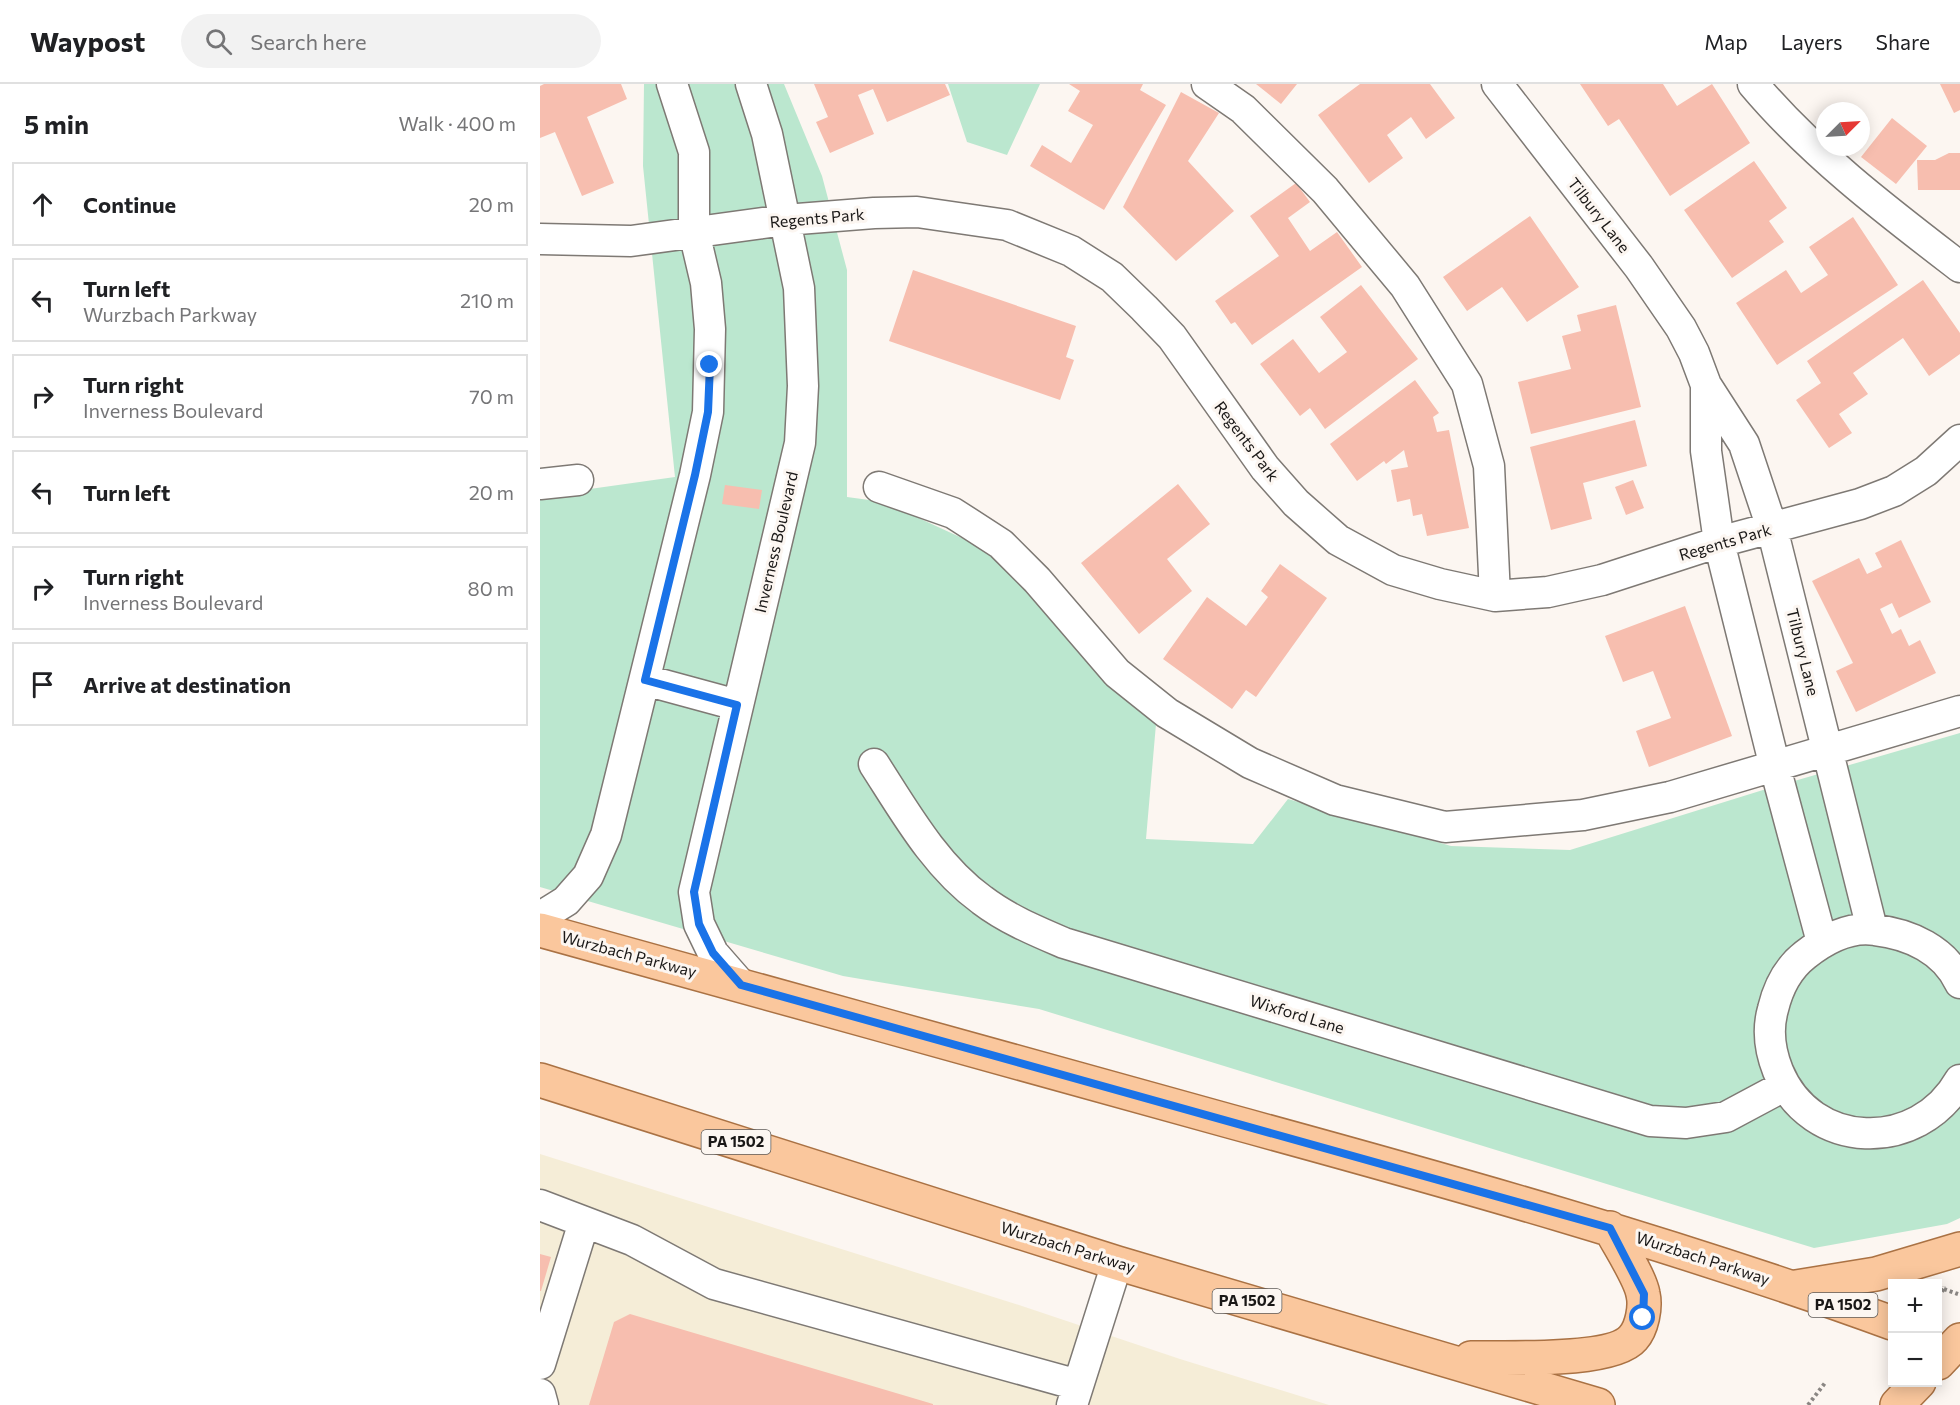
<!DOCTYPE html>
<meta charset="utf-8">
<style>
body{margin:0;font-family:Commissioner,sans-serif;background:#f2f2f2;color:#202124}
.controls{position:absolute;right:18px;bottom:18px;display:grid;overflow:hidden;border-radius:0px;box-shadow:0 3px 15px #0003}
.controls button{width:54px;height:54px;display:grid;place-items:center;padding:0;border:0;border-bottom:2px solid #e0e0e0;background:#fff;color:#202124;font:30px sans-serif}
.compass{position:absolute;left:1276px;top:18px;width:54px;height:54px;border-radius:50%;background:#fff;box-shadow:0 3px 15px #0003;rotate:66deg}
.stop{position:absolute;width:18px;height:18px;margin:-14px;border:4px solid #1a73e8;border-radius:50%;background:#fff}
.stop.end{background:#1a73e8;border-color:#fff;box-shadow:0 2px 6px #0008}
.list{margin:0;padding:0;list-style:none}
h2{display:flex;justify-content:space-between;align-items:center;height:78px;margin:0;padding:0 24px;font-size:26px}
h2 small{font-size:20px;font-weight:400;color:#757577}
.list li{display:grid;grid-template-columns:39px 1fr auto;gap:18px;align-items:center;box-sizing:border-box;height:84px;margin:0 12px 12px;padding:0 12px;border:2px solid #e0e0e0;border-radius:0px}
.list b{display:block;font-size:22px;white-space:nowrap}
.list p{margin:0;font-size:20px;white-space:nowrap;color:#757577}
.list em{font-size:20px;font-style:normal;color:#757577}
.icon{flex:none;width:33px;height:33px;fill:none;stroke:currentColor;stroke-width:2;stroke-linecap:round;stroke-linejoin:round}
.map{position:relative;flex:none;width:1420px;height:1321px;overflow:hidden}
header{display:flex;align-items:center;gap:36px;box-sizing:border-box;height:84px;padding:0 30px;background:#fff;border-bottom:2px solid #e0e0e0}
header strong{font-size:28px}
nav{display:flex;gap:33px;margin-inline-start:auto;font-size:21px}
.search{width:420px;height:54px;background:#f2f2f2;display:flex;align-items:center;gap:15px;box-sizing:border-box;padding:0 21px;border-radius:33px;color:#757577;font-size:22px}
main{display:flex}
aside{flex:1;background:#fff}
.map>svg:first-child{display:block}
</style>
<header>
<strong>Waypost</strong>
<div class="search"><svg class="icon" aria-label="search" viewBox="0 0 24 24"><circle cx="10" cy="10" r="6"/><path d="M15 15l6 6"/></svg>Search here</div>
<nav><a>Map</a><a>Layers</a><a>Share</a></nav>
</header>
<main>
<aside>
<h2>5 min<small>Walk · 400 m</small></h2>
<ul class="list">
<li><svg class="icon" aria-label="ahead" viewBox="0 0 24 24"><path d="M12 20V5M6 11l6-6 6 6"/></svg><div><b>Continue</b></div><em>20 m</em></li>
<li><svg class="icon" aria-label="left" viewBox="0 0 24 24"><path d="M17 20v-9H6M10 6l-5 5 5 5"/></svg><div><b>Turn left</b><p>Wurzbach Parkway</p></div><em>210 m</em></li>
<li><svg class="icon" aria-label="right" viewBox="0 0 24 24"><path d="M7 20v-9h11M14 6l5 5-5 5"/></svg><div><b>Turn right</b><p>Inverness Boulevard</p></div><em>70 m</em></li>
<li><svg class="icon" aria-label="left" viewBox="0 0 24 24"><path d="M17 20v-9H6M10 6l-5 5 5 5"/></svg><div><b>Turn left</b></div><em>20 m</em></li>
<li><svg class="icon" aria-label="right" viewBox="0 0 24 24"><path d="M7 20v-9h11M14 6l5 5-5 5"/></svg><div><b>Turn right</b><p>Inverness Boulevard</p></div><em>80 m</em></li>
<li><svg class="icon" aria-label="arrive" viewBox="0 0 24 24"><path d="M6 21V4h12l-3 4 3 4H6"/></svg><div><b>Arrive at destination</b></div></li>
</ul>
</aside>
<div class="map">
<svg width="1420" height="1321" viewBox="0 0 1420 1321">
<rect width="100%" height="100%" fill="#fcf6f1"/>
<path fill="#f5edd7" d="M0,1070L479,1221L640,1275L789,1321H0Z"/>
<path fill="#bbe7cf" d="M104,0H244L282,92L307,186V413L344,418L448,466L616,640L606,755L713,760L748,715L911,762L1030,766L1223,706L1420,649V1134L1407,1140L1274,1164L499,925L303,892L0,803V412L135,393L103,82Z
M408,0H500L467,71L427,58Z"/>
<path fill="#f7beaf" d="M4,0H81L87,15L47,33L74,99L42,112L15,48L0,54V2Z
M274,0H405L410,11L347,38L333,5L318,11L334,50L290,69L276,38L288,33Z
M529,0H603L600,6L626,21L564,126L490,82L502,61L531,79L553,41L528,27L540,7Z
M716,0H757L741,20Z
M820,0H890L915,34L886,55L871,33L847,51L863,74L829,99L778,31Z
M1040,0H1123L1137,22L1172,0L1210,59L1130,112L1079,35L1068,42Z
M1400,0H1420V26L1414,29Z
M641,8L679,29L648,77L694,127L636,177L583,123Z
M1352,34L1387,62L1356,100L1321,73Z
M1409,69H1420V106H1378L1377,76H1395Z
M1214,77L1247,124L1229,137L1244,158L1192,194L1144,126Z
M756,99L770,118L748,134L770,167L797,148L822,183L712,261L695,238L691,240L675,217L739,172L710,132Z
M990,132L1039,203L987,238L962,203L927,227L903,193Z
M1313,133L1358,201L1237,281L1196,219L1246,186L1261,209L1288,191L1269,163Z
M373,186L536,242L526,273L534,276L520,316L349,257Z
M1383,196L1420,249V270L1389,292L1363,254L1313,289L1328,310L1299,330L1312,349L1289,364L1256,316L1281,299L1267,277Z
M821,201L878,275L785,345L770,324L760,332L720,280L753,255L779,289L807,268L780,233Z
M1076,221L1101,323L991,350L978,298L1031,285L1022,252L1041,247L1037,231Z
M875,296L899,329L893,333L897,348L909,346L929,444L887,452L882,430L873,432L870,415L857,418L851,386L868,383L864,366L846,380L844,377L817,397L790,360Z
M1095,336L1107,382L1043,399L1052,435L1011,446L990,363Z
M1093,396L1104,424L1086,431L1075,403Z
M638,400L670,440L627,475L652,507L599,550L541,479Z
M185,401L222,406L219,425L182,420Z
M1361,456L1391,518L1359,534L1352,519L1340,525L1352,550L1361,545L1369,562L1380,556L1396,589L1316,628L1296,587L1313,579L1272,497L1319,474L1327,490L1342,483L1335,469Z
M740,480L787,514L716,613L706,606L692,625L623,575L667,513L706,542L728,513L721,507Z
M1145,522L1192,652L1109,683L1096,647L1131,634L1113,587L1083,598L1065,552Z
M0,1170L11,1173L1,1207H0Z
M90,1230L393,1320V1321H49L74,1238Z"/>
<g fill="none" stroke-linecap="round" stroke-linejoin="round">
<defs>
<path id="minor" d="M667,0L703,25L785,106L865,202L927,300L949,382L955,512
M957,0L1099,183L1141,244L1154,269L1166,301L1204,360L1232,444L1332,845
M1213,0C1272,70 1347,127 1420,183
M0,155L91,157L245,136L334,129L377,128L467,141L531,167L572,193L604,224L632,253L725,384L756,419L798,456L853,486L900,500L955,512L1008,508L1062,496L1179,458L1320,420L1354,407L1386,387L1420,356
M1166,301V367L1179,458L1235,683L1282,858
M0,400L38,396
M339,403L413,429L461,460L497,496L577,589L627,629L710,679L795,716L905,743L1043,731L1130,713L1420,627
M105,596L197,621
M334,680C365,728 395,782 442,816C467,835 496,847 524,859L1110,1037L1146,1039L1186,1033L1244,1002
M0,833L26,817L48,792L66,751L155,391L168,328L170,245L166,199L154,148V68L132,0
M1420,899C1405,866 1370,850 1335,846C1309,842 1284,856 1265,871C1247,885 1238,904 1233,925C1227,946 1230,967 1238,987C1271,1067 1378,1070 1420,996
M201,901L173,869L159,840L154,808L260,359L263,302L259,204L227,50L211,0
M0,1121L92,1156L174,1200L538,1301
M0,1280L44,1138
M0,1310L3,1321
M532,1321L577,1179"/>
<path id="major" d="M0,846C230,910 459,973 689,1037C912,1098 1135,1160 1352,1239
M0,996L577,1179L1058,1321
M1256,1203L1336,1190L1420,1165
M931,1274C965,1273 1072,1279 1093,1254C1102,1244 1106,1223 1103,1210C1100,1193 1078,1160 1070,1144
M1398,1279L1420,1256
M1357,1321L1379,1298"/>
</defs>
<use href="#minor" stroke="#7e7974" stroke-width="33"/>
<use href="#major" stroke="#aa7244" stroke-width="36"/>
<path stroke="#8a8683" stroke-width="4" stroke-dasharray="3 3" stroke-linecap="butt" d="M1404,1205L1418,1210
M1398,1212L1404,1205V1202
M1268,1321L1285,1299"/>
<use href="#minor" stroke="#fff" stroke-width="30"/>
<use href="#major" stroke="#fac79d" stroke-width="33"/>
</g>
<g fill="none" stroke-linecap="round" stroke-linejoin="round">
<path stroke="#1a73e8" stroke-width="8" d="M170,281L168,328L155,391L105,596L197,621L154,808L159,840L173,869L201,901L1070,1144L1104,1210L1103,1234"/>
</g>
<g text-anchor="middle" stroke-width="6" stroke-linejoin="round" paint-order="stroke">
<g fill="#fcf6f1" stroke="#5e5b58" stroke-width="1.5">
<rect x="161.5" y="1046" width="69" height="24" rx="4.5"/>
<rect x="672.5" y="1205" width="69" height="24" rx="4.5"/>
<rect x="1268.5" y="1209" width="69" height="24" rx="4.5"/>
</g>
<g font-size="15" font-weight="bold" fill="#1a1817">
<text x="196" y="1063">PA 1502</text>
<text x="707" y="1222">PA 1502</text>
<text x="1303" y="1226">PA 1502</text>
</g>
<g font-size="16" fill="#1a1817" stroke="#fcf6f1">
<text transform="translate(1059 131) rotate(52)" y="6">Tilbury Lane</text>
<text transform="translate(277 134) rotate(-5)" y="6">Regents Park</text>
<text transform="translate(707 357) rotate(53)" y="6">Regents Park</text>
<text transform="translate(236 458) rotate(-77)" y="6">Inverness Boulevard</text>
<text transform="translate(1185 458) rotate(-16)" y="6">Regents Park</text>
<text transform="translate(1263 568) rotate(76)" y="6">Tilbury Lane</text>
<text transform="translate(89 870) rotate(15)" y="6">Wurzbach Parkway</text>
<text transform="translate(757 930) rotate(17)" y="6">Wixford Lane</text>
<text transform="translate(528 1163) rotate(17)" y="6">Wurzbach Parkway</text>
<text transform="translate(1163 1174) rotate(18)" y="6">Wurzbach Parkway</text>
</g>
</g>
</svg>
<div class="controls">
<button>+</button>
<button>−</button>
</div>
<svg class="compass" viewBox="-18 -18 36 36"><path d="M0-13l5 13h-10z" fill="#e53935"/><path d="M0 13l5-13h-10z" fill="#757577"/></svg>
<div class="stop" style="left:1103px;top:1234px"></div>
<div class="stop end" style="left:170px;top:281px"></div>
</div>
</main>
